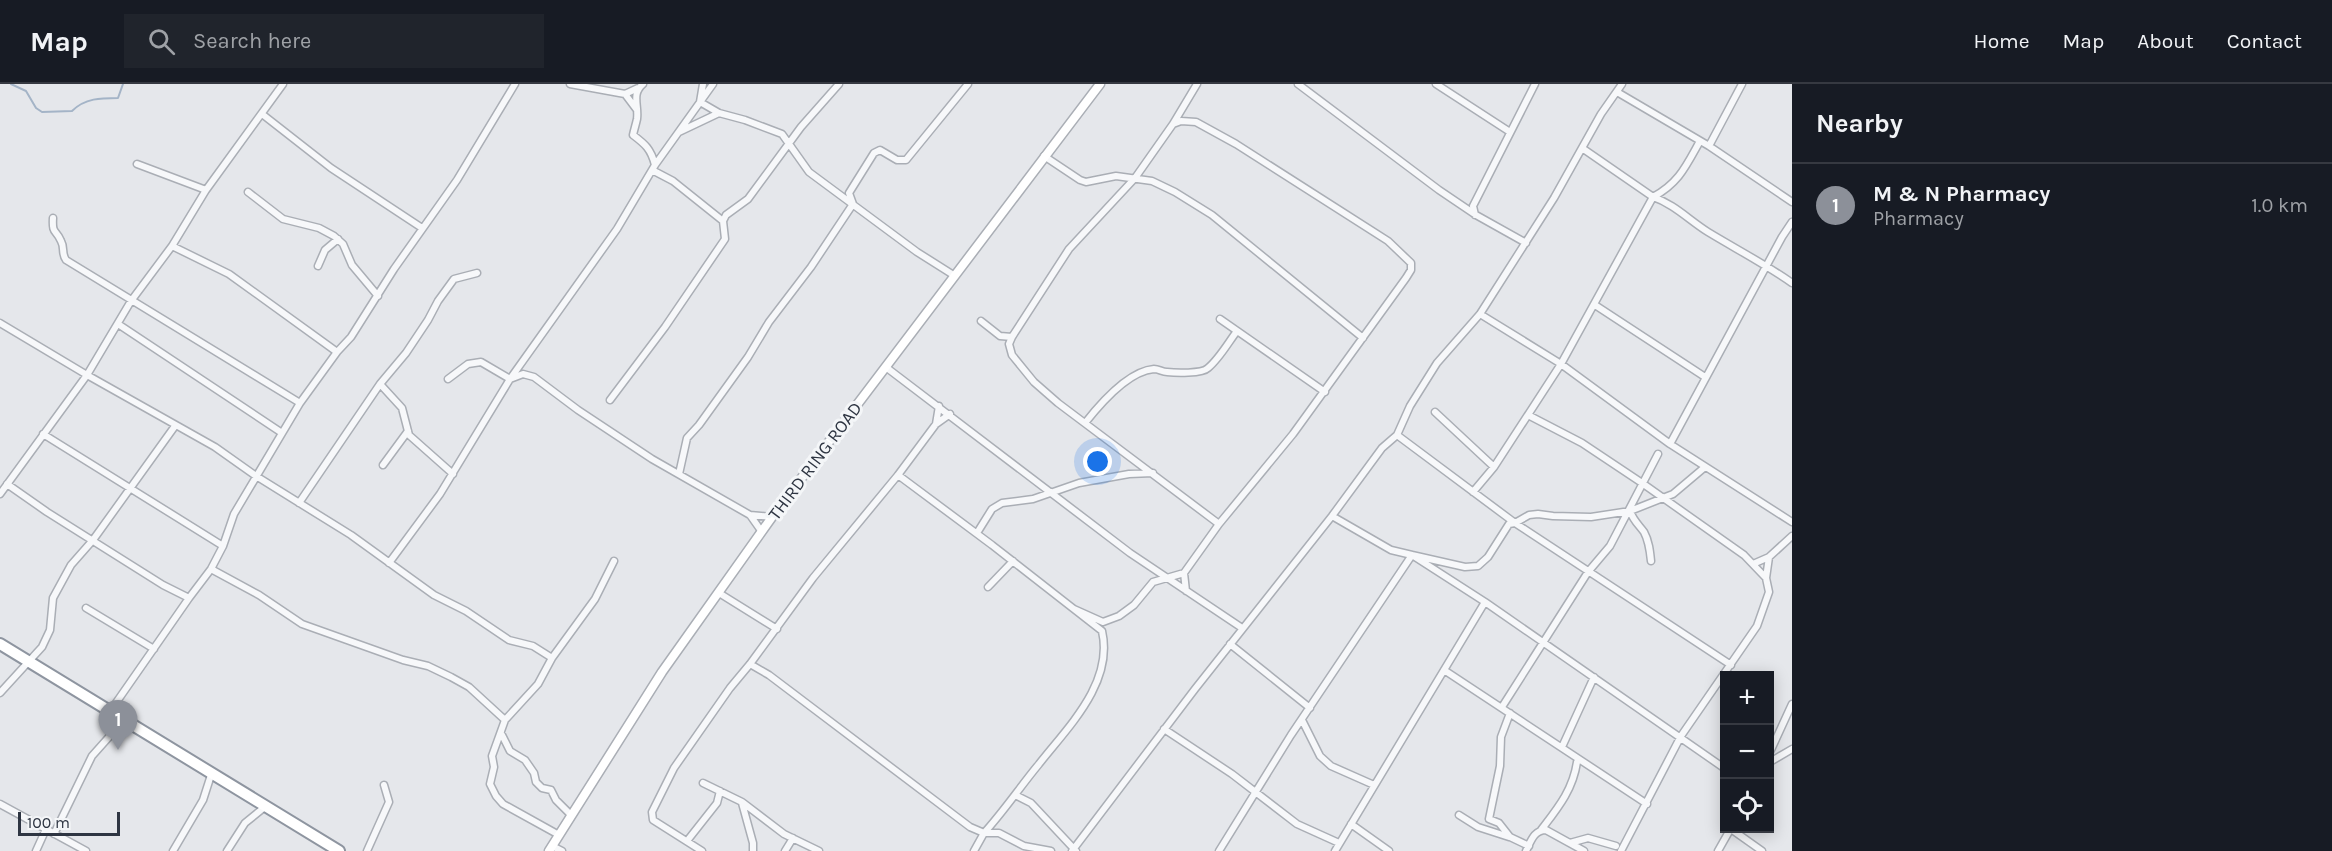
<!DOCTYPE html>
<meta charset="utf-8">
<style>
body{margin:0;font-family:Karla,sans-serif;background:#20242c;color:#f1f3f6}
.controls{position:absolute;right:18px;bottom:18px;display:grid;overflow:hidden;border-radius:0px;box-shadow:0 3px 15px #0003}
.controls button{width:54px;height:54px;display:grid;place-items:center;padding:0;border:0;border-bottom:2px solid #363941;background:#171b24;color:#f1f3f6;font:30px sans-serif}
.scale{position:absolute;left:18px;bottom:15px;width:102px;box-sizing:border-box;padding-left:6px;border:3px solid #2e3542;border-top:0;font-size:16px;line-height:21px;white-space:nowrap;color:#2e3542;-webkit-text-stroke:4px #f4f6f8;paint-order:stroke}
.you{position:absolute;left:1098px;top:378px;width:21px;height:21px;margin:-15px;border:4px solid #fff;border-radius:50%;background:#1a73e8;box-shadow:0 0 0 9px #1a73e833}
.badge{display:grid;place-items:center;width:39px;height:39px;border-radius:50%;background:#8c9099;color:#fff;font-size:20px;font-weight:700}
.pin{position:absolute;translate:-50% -50px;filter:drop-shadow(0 2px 3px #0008)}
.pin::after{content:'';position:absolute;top:32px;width:21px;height:18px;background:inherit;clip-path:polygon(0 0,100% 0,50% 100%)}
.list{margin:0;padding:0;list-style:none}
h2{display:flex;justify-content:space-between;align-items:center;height:78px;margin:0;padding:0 24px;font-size:26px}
h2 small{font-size:20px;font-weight:400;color:#9ea1a6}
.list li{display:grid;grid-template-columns:39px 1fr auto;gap:18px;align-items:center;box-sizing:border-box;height:84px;padding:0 24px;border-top:2px solid #363941}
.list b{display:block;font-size:22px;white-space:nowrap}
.list p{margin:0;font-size:20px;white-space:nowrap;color:#9ea1a6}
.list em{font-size:20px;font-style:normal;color:#9ea1a6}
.icon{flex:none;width:33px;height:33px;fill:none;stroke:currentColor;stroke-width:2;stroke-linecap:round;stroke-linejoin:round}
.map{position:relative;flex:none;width:1792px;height:767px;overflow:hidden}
header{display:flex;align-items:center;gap:36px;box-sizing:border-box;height:84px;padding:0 30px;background:#171b24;border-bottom:2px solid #363941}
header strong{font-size:28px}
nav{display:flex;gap:33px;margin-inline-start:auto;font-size:21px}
.search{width:420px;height:54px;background:#20242c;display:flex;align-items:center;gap:15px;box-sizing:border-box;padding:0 21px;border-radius:0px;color:#9ea1a6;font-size:22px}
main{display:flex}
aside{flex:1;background:#171b24}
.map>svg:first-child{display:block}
</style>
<header>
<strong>Map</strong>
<div class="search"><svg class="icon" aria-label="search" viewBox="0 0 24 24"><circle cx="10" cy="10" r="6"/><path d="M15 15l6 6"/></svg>Search here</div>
<nav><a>Home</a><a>Map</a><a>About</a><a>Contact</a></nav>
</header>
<main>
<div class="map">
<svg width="1792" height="767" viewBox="0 0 1792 767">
<rect width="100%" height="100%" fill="#e5e7eb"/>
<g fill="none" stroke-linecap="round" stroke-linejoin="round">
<path stroke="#a4b4c7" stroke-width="2" d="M11,0L26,7L36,24L42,28L72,27C85,14 101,14 118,14L123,0"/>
<defs>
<path id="street" d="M570,0L625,10L638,4
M643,0C631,10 639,22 637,35C636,40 634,46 633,51C645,60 651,65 655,81
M703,0L700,18L719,29L745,36L782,50L809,88L917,168L955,192
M1298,0L1439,106L1476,131L1526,159
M1436,0L1510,48
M1617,8L1709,62L1792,118
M625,10L637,26
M262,30L331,84L422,144
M1173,40L1197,0
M679,48L719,29
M1709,62L1742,0
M1582,64L1653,113C1674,120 1689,136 1708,148C1736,165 1765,180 1792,199
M1044,72L1080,96L1086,98L1116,92L1152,97L1175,108L1212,131L1363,254
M137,80L206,106
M652,86L673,97L723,137
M248,108L283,135L319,144L334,152L343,160L352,181L378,212
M1475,131L1473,122L1535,0
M53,134C52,151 56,145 61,157C65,164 61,169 66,176L300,319
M172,162L229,190L337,268
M318,182L325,166L338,155
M1595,221L1705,293
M1480,230L1561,280L1670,360L1792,438
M1220,235L1325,308
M981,237L1000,252L1012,253
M0,239L87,291L215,363L256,392L351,451L434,511L466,527L509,556L533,562L552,574
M118,240L282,349
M887,284L1130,469L1242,544
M448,295L468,280L481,278L510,295L523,290L534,293L578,326L652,375L750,431L762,448
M380,300L402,324L409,351L453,390
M610,316L665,243L725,155L723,137L726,131L748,115L801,43L839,0
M1435,328L1494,383
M1528,331L1582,359L1642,399L1744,471L1766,494L1769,508L1757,542L1681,652L1621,767
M1085,339C1100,320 1128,287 1154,285C1159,285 1162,288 1167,288C1175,289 1202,290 1208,284C1219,275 1228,259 1237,247
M936,340L939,322
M43,350L223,462
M1397,351L1515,439L1731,581
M1670,360L1782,153L1792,138
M383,381L408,347
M679,390L687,354L699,341L748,273L769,238L811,183L853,120L849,109L874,69L880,66L897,76H906L968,0
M7,400L47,428L163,501L189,514L211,485L223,462L234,430L300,319L337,268L351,253L394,185L457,96L515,0
M1473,408L1494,383L1561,280L1653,113C1679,99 1686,82 1700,57
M0,410L87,291L131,217L172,162L206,106L283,0
M299,419L380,300L406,269L428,236L438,217L454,195L477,189
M1630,427C1633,436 1638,440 1644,448C1649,457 1650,467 1651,477
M750,431L772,433
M1332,432L1391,466L1412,471L1485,518L1724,684
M977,449L992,425L1002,419L1033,415L1079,399L1129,390L1153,389
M389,479L440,410L510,295L617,145L655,81L713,0
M1753,480L1769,473
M211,485L259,511L302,540L403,576L428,582L451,593L469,603L505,636
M1184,489L1186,507
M1766,494L1769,473L1792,452
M988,503L1013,477
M719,509L777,545
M86,524L154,565
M1074,525L1103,538L1119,532L1134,521L1153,498L1184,489L1219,440L1058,319L1034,298L1012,271L1009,260L1012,253L1069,165L1135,94L1173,40L1181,37L1196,38L1236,60L1388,157L1411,179V186L1406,194L1293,350L1219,440
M1230,560L1310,624
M750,580L769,591L970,743L984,749C1004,727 1020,703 1039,680C1068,643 1114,599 1102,547L992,461L898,391
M1444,586L1647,720
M0,609L42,563L50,546L53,514L71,481L93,456L175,342
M1502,623L1588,488L1610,462L1658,370
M111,626L189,514
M1510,629L1501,653L1500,682L1489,735L1499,739L1510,753L1529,762
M1302,636L1320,672L1331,682L1374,701
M1164,645L1232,690L1297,740L1339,759
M502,651L510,667L525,676L534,689L536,698L542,704L551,706L556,716L571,731
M1562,663L1594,593
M1770,668L1792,620
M1770,678L1792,665
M703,699L742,718L784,750L819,767
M1015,711L1031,719L1076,767
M742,719L753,759V767
M0,720L86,767
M1459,731L1478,743L1509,753
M1351,740L1389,767
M1731,745L1762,767
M1541,746C1557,725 1573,706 1577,678
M54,750L92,672L125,635
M559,751L503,720L496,712L490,700L494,683L492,672L505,636L538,600L552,574L595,515L614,477
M687,757L717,719L720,707
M1570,759L1588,754L1616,762
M552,762L562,767
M36,767L46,745
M173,767L203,716L212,688
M227,767L245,739L266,722
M367,767L389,718L384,701
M702,767L653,736L652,728L674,684L730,604L750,580L813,494L898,391L936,340L950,330
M785,767L793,754
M974,767L984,749H999L1024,762L1051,767
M1072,767L1195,605L1332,432L1382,364L1397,351L1410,322L1437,279L1480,230L1554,114L1601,30L1622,0
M1219,767L1291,651L1412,471L1465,483L1478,482L1488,473L1509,440L1515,439L1529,431L1538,430L1553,432L1591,433L1630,427L1673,410L1705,383
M1335,767L1485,518
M1526,767C1531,757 1534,746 1546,746L1584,767
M1718,767L1731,744"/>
<path id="secondary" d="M549,767L662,588L772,433L1100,0"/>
<path id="highway" d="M0,560L339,767"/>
</defs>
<use href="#street" stroke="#aaaeb5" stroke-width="9"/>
<use href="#secondary" stroke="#aaaeb5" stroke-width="11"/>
<use href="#highway" stroke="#8e95a0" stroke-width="14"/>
<use href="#street" stroke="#f7f8fa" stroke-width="6"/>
<use href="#secondary" stroke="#fff" stroke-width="8"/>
<use href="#highway" stroke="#fff" stroke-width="10"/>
</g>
<g text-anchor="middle" stroke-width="6" stroke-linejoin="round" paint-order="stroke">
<g font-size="18" fill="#2e3542" stroke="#f4f6f8">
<text transform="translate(815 377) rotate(-53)" y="6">THIRD RING ROAD</text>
</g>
</g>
</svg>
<div class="controls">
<button>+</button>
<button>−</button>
<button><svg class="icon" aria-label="locate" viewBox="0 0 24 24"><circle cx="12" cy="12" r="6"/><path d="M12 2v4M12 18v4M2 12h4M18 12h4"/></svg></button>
</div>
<div class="scale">100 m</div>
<div class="you"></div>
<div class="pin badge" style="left:118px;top:666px">1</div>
</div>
<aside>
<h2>Nearby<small></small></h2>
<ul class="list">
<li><span class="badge">1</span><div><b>M &amp; N Pharmacy</b><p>Pharmacy</p></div><em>1.0 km</em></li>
</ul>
</aside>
</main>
